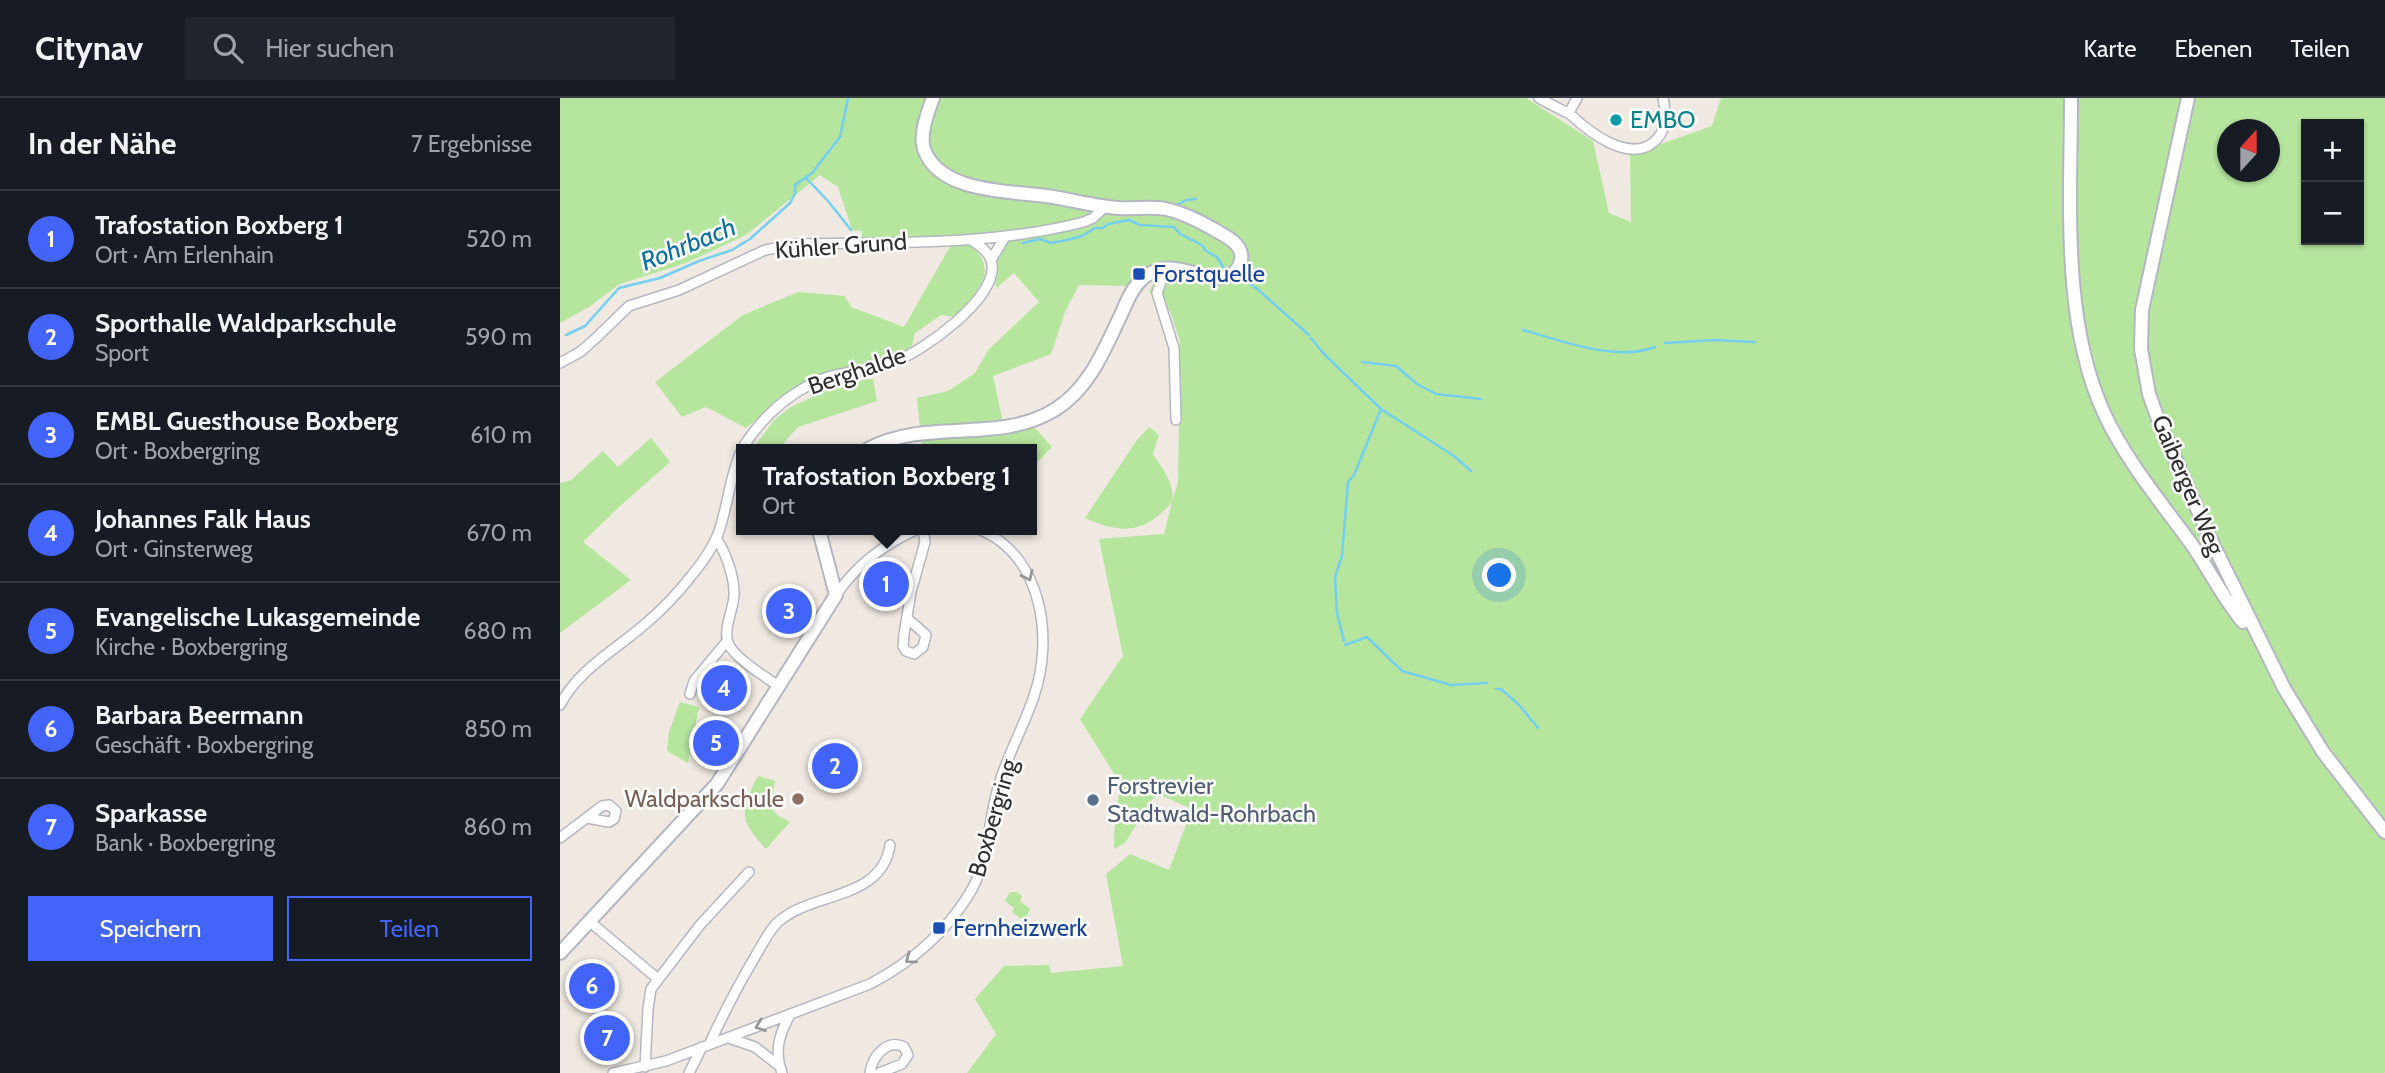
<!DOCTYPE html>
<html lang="de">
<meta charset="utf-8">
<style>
body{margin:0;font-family:Cabin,sans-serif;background:#20242c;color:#f1f3f6}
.controls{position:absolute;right:21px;top:21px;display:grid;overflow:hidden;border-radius:0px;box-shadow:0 2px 5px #0004}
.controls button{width:63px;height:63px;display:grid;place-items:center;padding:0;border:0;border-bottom:2px solid #363941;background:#171b24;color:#f1f3f6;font:35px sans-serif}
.compass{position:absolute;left:1657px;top:21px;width:63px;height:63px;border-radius:50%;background:#171b24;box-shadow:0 2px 5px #0004;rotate:21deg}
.you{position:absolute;left:940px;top:478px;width:24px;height:24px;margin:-18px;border:5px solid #fff;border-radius:50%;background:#1a73e8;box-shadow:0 0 0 10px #1a73e833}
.badge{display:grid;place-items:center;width:46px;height:46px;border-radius:50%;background:#4264fb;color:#fff;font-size:23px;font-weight:700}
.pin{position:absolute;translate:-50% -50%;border:4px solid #fff;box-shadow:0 2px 7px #0006}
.popup{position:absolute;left:176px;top:346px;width:301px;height:91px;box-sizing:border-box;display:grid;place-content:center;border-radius:0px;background:#171b24;filter:drop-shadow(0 2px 5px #0005);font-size:23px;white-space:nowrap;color:#9ea1a6}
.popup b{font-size:26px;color:#f1f3f6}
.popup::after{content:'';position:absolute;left:50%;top:100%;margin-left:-14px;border:14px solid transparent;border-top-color:#171b24}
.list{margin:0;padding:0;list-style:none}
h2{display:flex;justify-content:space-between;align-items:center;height:91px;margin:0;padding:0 28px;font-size:30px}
h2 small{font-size:23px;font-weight:400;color:#9ea1a6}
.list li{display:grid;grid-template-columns:46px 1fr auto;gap:21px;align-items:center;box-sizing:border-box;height:98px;padding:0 28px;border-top:2px solid #363941}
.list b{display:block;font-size:26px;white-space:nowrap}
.list p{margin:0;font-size:23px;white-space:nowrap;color:#9ea1a6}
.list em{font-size:23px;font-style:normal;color:#9ea1a6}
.actions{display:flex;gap:14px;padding:21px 28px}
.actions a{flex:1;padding:16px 0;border:2px solid #4264fb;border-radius:0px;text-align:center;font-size:24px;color:#4264fb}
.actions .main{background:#4264fb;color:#fff}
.icon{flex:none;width:38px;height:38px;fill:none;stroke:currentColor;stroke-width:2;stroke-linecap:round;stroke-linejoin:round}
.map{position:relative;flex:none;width:1825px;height:975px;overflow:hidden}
header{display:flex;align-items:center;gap:42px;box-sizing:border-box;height:98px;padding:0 35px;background:#171b24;border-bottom:2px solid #363941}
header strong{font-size:33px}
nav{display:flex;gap:38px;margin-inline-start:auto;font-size:24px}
.search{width:490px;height:63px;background:#20242c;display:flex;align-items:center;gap:18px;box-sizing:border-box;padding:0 24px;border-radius:0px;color:#9ea1a6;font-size:26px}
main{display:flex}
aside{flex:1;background:#171b24}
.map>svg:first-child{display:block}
</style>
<header>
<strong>Citynav</strong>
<div class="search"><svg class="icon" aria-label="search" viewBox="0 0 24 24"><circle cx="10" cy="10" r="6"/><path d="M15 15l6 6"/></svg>Hier suchen</div>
<nav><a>Karte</a><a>Ebenen</a><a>Teilen</a></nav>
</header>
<main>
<aside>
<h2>In der Nähe<small>7 Ergebnisse</small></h2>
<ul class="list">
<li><span class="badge">1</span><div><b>Trafostation Boxberg 1</b><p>Ort · Am Erlenhain</p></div><em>520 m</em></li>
<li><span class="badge">2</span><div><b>Sporthalle Waldparkschule</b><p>Sport</p></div><em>590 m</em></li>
<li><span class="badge">3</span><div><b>EMBL Guesthouse Boxberg</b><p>Ort · Boxbergring</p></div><em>610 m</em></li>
<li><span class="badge">4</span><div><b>Johannes Falk Haus</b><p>Ort · Ginsterweg</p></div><em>670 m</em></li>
<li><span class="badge">5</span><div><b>Evangelische Lukasgemeinde</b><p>Kirche · Boxbergring</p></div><em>680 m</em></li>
<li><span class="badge">6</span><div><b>Barbara Beermann</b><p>Geschäft · Boxbergring</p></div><em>850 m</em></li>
<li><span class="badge">7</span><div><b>Sparkasse</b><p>Bank · Boxbergring</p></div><em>860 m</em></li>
</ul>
<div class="actions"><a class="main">Speichern</a><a>Teilen</a></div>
</aside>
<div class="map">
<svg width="1825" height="975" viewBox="0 0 1825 975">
<rect width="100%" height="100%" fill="#efe9e1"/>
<path fill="#b6e59e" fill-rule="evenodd" d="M0,0H966L1033,43L1049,115L1071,124L1070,57L1152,28L1161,0H1825V975H407L436,936L415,901L444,868L489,867L491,875L563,868L546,776L570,756L609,772L632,711L600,697L593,700L565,745L554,751L555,717L561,687L520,621L563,558L539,441L604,436L612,404C585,435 563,437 525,420L577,342L589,329L599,337L593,356C602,370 615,386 612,403L618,385L620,243L610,213L589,194L596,179L569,188L519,187L505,214L491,256L433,278L445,334L474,329L492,349L471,370V351H362L357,300L388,293L415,275L429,251L479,204L454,175L436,190L433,162L446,141L428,138L302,140V133L292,132L278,89L260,77L186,137L126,165L60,186L29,209L0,225ZM1746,26H1799V142H1746ZM1668,32H1710V74H1668Z
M391,147H410C442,174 415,195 395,219L381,217L355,235L351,252L321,264L265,274L231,293L186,330L146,309L122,319L95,284L183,217L238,194L285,198L291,209L344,229Z
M313,281L317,303L238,329L218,351H200L195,348L214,322L231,309L284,284Z
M91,340L110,364L59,409L23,444L71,482L0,535V385L11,382L43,353L58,369Z
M120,604L139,609L128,665L107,653L109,634Z
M198,678L215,683L210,709L219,718L230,724L206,751C178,721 180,713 198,678Z
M450,794H457L462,798L460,803L470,811L466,820H460L452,814L454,810L445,803Z"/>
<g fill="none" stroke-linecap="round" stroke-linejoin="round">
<path stroke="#75cff0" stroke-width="2.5" d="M246,80L268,103L291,132
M613,109L626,102L636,101
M463,145L480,141L491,145L507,142L522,138L535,130H543L548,126L569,122L580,127L614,129L620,136L642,147L646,153L657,159L663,169L669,173
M678,178L696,190L749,237
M963,232C1002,243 1056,264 1095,249
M6,237L25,228L59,190L100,180L139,163L172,152L190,141L230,105L235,96V87L252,75L280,39L288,0
M751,240L763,255L821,311L894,358L911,373
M1105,245L1156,242L1195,244
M802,264L836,268L857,286L876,296L921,301
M784,543L777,515L775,479L782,458L788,384L794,377L821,311
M785,547L807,539L842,573L891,587L927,585
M936,591H941L959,607L978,630"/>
<defs>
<path id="minor" d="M979,0C989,6 998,10 1008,15C1012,17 1016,22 1020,25C1039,41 1075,65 1097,41C1107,30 1106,14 1103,0
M1009,15L1017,0
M431,162L445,139
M612,170L601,184L597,195L614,250L616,322
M0,265L20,254L35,241L69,208L119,192L205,152L238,146C334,144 430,148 524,124L533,120L545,109
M182,351C199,323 222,301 251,286C277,272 307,275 334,264C363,253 437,201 432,166C430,154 420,148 411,142
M156,440C166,455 175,480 174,498C173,513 162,533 169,547C177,562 206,579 220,589
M276,497C296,468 324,446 356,432
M347,520L366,537L363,549L354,556L346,553L343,548L344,536L351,494L365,444L363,432
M130,596L134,583L167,543
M0,607C19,571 54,553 84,527C102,512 118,495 132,477C142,465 152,451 158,436C168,409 169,380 181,354
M0,740L42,708L49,707L56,713L54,721L49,724L27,720
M29,823L98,881
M169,940L195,949L218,967
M149,947C163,916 179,886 196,857C203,846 208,834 217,825C251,793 322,803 330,747
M85,969L88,911L91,891L140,827L189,774
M53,975L106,963L310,886C350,865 384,836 408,798C430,764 427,724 439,686C448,656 464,628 474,598C494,539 482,459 421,432
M129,975L142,949
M222,975C214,954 219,936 230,917
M310,975C312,959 327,940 344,949L348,957L342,966L319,975"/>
<path id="tertiary" d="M1511,0C1511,101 1501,222 1544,315C1565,361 1600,403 1630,444C1647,468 1664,502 1683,524
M1628,0L1582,212L1581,251L1589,296L1598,321L1649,438L1724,590L1763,654L1825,734
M308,351C367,319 439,347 496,311C529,290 543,254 559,221C567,204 573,184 591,175C616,162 639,182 664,179C674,178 683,167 681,156C679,144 665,138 655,132C639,123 624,115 606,111C591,108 575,111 559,110C535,109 510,101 486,98C450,93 379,95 364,51C359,36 368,14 373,0
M0,855L157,686L276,497L259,432"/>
</defs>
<use href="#minor" stroke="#b4b7c1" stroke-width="12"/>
<use href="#tertiary" stroke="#b4b7c1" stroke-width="16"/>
<use href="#minor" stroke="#fff" stroke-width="9"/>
<use href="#tertiary" stroke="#fff" stroke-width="12"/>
</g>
<defs><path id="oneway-chevron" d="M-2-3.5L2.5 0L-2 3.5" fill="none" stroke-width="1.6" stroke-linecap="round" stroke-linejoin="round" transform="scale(1.75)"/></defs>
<g stroke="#969696">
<use href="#oneway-chevron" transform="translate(468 478) rotate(65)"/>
<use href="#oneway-chevron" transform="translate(350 861) rotate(143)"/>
<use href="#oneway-chevron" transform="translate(200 928) rotate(160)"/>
</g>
<circle fill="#0f9aa8" stroke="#fff" stroke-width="2.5" cx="1056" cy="22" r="7"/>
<g fill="#1a4fb4" stroke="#fff" stroke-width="2.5">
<rect x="572" y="169" width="14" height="14" rx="3.5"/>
<rect x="372" y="823" width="14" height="14" rx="3.5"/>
</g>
<circle fill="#8d6e63" stroke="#fff" stroke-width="2.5" cx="238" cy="701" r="7"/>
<circle fill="#5c6f8a" stroke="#fff" stroke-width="2.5" cx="533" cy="702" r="7"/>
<g text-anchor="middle" stroke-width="5" stroke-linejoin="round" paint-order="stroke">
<g font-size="24" fill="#0d838f" stroke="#fff" text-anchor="start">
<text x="1070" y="30">EMBO</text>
</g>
<g font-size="24" fill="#2e2e2e" stroke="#fff">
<text transform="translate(281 148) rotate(-4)" y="8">Kühler Grund</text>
<text transform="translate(297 273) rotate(-19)" y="8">Berghalde</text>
<text transform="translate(1628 387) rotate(67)" y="8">Gaiberger Weg</text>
<text transform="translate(433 720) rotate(-74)" y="8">Boxbergring</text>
</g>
<g font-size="24" fill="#164399" stroke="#fff" text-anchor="start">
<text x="593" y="184">Forstquelle</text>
<text x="393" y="838">Fernheizwerk</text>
</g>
<g font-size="24" fill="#4e5e75" stroke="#fff" text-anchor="start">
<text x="547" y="696">Forstrevier<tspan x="547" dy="28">Stadtwald-Rohrbach</tspan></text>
</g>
<g font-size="24" fill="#785e54" stroke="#fff" text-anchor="end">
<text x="224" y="709">Waldparkschule</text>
</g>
<g font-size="26" font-style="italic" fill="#0d6fa3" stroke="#fff">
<text transform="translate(128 146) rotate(-22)" y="9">Rohrbach</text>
</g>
</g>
</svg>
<div class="controls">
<button>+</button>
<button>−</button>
</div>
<svg class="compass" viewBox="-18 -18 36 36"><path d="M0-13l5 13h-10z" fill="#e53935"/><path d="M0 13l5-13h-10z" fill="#9ea1a6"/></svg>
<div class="you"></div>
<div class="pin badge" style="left:326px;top:486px">1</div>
<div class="popup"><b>Trafostation Boxberg 1</b>Ort</div>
<div class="pin badge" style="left:275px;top:668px">2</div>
<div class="pin badge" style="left:229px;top:513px">3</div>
<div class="pin badge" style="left:164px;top:590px">4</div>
<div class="pin badge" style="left:156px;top:645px">5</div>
<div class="pin badge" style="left:32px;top:888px">6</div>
<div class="pin badge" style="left:47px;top:940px">7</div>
</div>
</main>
